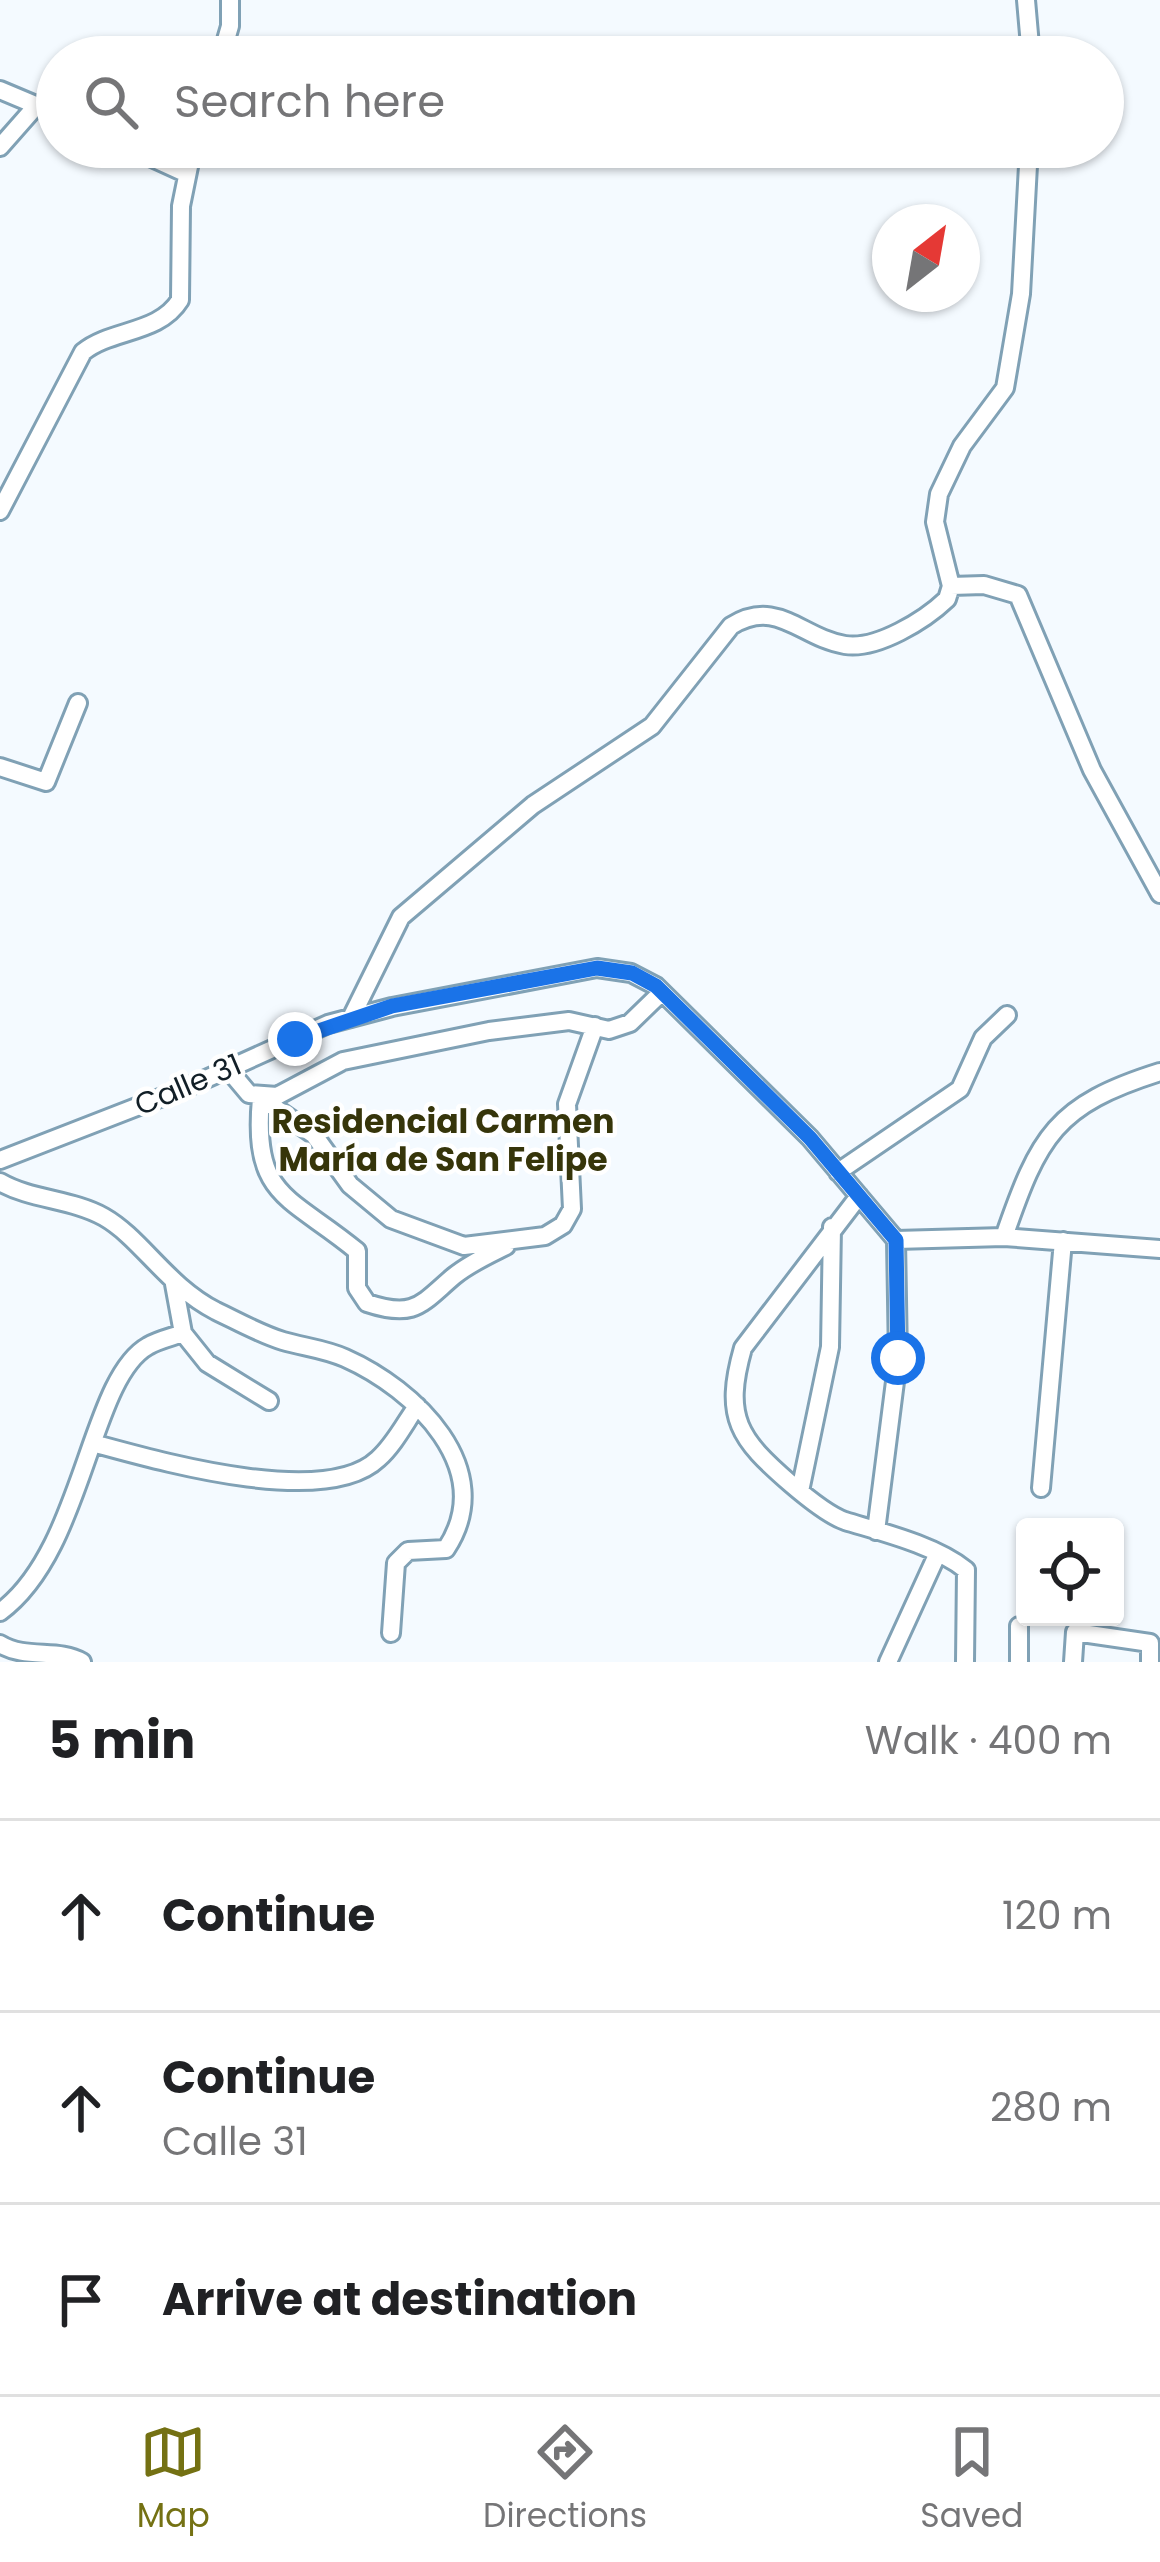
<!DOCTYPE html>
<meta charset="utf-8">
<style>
body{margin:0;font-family:Poppins,sans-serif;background:#f6f6f6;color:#202124}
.controls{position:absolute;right:36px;bottom:36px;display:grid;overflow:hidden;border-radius:12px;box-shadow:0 3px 9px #0004}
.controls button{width:108px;height:108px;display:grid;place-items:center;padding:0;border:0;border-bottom:3px solid #e0e0e0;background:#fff;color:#202124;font:60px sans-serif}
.compass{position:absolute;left:872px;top:204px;width:108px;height:108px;border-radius:50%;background:#fff;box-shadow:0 3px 9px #0004;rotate:31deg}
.stop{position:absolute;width:36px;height:36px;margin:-27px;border:9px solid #1a73e8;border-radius:50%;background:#fff}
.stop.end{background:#1a73e8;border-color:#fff;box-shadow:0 3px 12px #0008}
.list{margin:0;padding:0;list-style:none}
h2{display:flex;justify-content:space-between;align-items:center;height:156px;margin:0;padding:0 48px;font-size:51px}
h2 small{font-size:39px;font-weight:400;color:#757577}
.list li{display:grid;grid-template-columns:78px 1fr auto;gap:36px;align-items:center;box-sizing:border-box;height:192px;padding:0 48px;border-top:3px solid #e0e0e0}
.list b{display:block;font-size:45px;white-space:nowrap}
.list p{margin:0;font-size:39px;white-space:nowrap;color:#757577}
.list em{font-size:39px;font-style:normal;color:#757577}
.icon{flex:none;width:66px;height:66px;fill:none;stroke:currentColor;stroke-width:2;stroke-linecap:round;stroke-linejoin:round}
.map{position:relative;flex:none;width:1160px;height:1662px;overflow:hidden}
.search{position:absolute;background:#fff;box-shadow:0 3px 9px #0004;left:36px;right:36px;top:36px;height:132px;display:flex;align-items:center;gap:30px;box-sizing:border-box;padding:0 42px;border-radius:66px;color:#757577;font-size:45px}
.sheet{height:732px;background:#fff}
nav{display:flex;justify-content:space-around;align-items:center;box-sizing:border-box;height:168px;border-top:3px solid #e0e0e0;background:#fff;font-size:33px;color:#757577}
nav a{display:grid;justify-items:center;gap:6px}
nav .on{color:#747113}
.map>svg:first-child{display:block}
</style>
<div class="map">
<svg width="1160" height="1662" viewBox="0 0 1160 1662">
<rect width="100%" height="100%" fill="#f4faff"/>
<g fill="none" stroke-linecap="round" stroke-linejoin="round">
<defs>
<path id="street" d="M1026,0L1031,57
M221,57L230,26V0
M0,90L57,114
M0,147L37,105
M128,147L185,173
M0,511L83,352C111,329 159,334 180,300L181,206L193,147
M951,586L984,585L1018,595L1092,770L1160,894
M0,767L46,782L78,703
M351,1018L401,917L533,805L652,726L731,626C777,597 801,638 845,645C877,650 925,620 947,599L951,586L935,522L939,494L962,446L1005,388L1021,294L1029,147
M228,1069L249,1094L277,1096L343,1061L489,1031L569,1021L609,1030L630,1023L662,992
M261,1098L314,1135L350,1185L391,1219L464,1246L545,1236L563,1225L572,1209L567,1104L595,1026
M261,1098C252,1198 289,1195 357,1251V1288L367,1303C415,1319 421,1304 454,1276C470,1263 488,1255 506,1246
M0,1160L188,1087L328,1024L392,1007L597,968L631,973L656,986L810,1138L896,1240L1004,1237L1160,1249
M838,1172L960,1089L983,1038L1007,1015
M0,1182C31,1200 72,1199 104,1217C141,1238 167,1286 216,1311C237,1321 260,1334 283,1341C304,1347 325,1349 345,1358C415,1389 499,1469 446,1549L408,1551L396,1563L391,1633
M859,1196L743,1348C723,1418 739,1439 791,1484C805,1496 828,1515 845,1521C881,1532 935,1545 966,1570L965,1662
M1004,1237C1039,1136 1055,1105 1160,1072
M183,1333L207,1363L269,1401
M96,1444C159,1461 325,1509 378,1459C394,1445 405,1423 417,1406
M1041,1488L1063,1241
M800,1491L830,1347L832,1227
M876,1531L898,1358L896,1240
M0,1612C84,1551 89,1379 148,1346C158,1340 172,1337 183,1333L174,1284
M1019,1626V1662
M0,1644C26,1660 58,1648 82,1662
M888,1662L937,1555
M1073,1662L1075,1632L1150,1643
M1150,1662V1643"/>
</defs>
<use href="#street" stroke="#80a1b5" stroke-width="22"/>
<use href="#street" stroke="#fff" stroke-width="16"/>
</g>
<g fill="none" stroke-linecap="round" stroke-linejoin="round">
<path stroke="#1a73e8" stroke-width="15" d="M295,1039L392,1006L597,968L632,973L656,986L810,1138L896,1240L898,1358"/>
</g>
<g text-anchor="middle" stroke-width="9" stroke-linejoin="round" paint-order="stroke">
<g font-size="30" fill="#121f27" stroke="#fff">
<text transform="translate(188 1085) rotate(-23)" y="10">Calle 31</text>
</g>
<g font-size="33" font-weight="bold" fill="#36350a" stroke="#fff">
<text x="443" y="1133">Residencial Carmen<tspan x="443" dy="38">María de San Felipe</tspan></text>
</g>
</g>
</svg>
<div class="controls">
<button><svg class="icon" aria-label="locate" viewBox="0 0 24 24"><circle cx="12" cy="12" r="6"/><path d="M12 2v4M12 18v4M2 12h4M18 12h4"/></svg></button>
</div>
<svg class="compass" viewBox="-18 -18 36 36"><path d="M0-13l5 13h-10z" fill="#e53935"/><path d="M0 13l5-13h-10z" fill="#757577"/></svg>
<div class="stop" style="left:898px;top:1358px"></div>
<div class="stop end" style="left:295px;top:1039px"></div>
<div class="search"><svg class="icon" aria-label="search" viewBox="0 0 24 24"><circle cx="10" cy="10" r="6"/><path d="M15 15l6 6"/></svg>Search here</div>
</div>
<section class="sheet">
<h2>5 min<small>Walk · 400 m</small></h2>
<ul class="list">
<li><svg class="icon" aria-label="ahead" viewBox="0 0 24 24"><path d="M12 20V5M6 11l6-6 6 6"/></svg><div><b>Continue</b></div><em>120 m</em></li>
<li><svg class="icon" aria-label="ahead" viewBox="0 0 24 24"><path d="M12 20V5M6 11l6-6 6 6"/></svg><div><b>Continue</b><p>Calle 31</p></div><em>280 m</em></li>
<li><svg class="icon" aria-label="arrive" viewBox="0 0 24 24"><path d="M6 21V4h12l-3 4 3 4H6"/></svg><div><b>Arrive at destination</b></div></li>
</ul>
</section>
<nav>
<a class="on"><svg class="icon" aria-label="map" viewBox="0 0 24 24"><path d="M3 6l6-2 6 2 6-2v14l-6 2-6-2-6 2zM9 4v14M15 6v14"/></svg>Map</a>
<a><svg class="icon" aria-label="directions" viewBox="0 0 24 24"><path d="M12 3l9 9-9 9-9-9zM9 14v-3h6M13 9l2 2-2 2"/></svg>Directions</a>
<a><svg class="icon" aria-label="saved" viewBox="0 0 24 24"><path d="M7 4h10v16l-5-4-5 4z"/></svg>Saved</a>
</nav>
